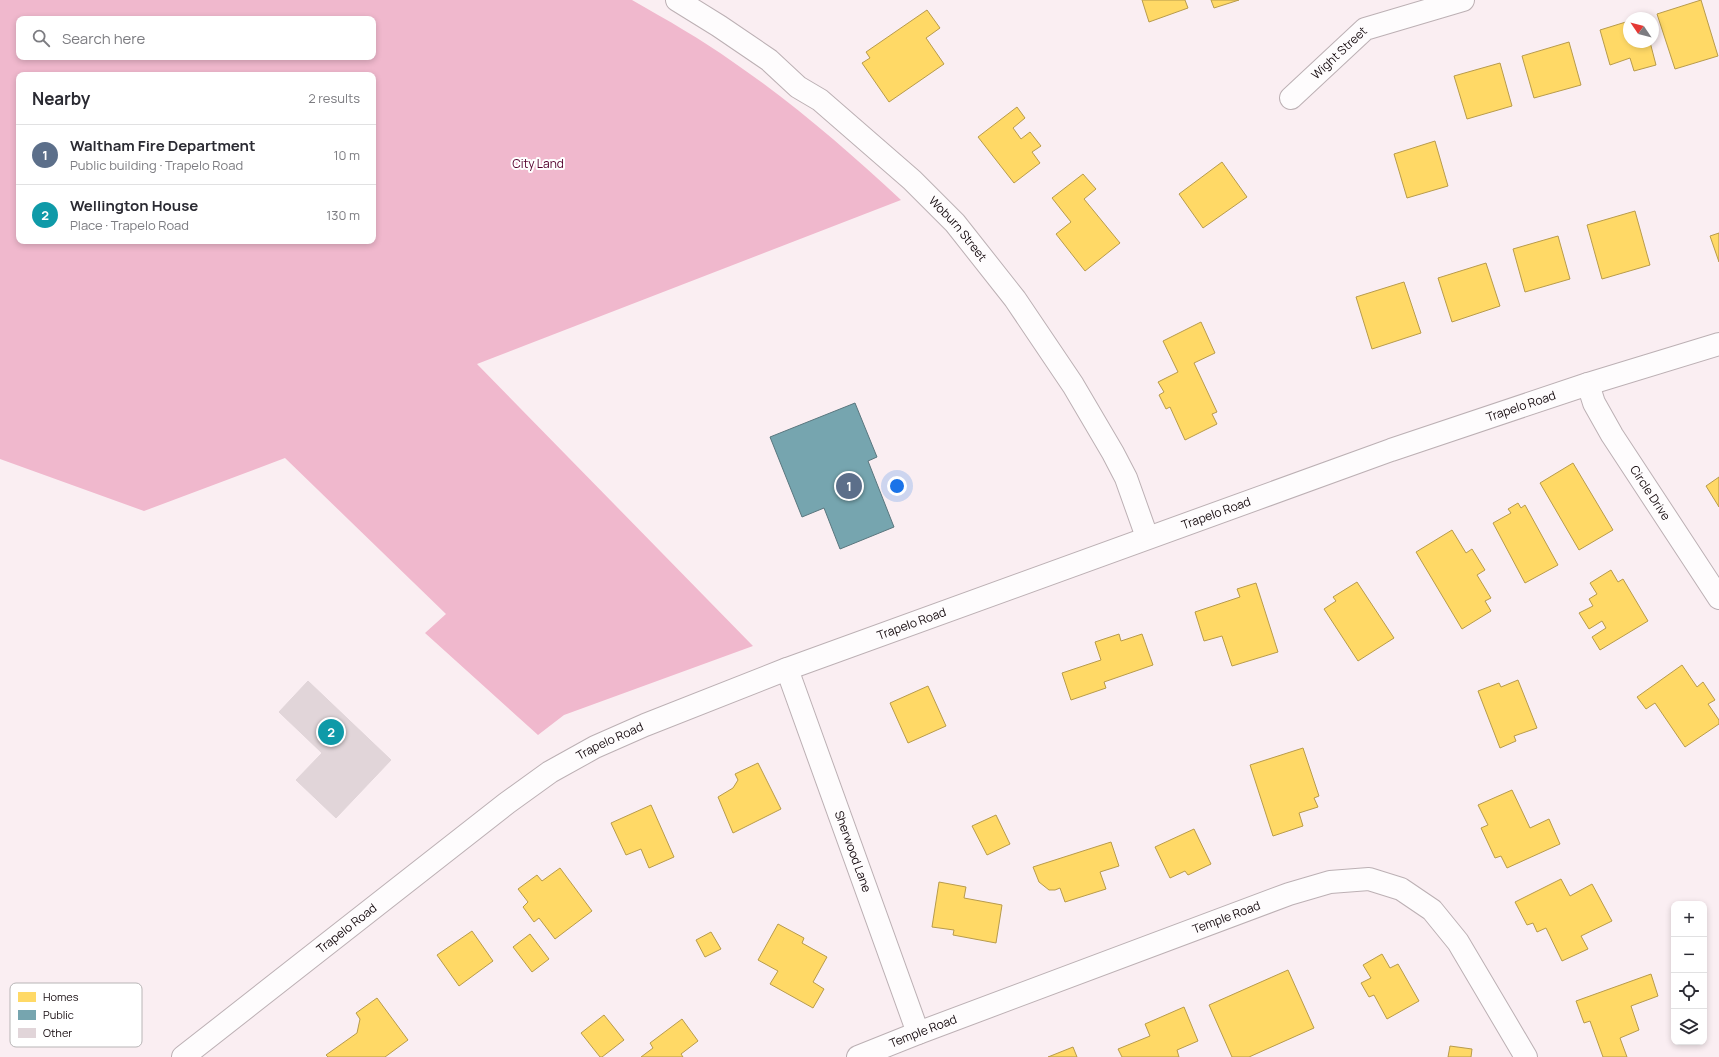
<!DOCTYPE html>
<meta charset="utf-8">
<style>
body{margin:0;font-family:Manrope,sans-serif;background:#f7f7f7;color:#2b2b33}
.controls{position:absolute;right:12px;bottom:12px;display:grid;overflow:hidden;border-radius:8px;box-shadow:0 2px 6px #0003}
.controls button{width:36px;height:36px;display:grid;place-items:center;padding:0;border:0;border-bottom:1px solid #e1e1e2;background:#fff;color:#2b2b33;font:20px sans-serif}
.compass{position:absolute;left:1623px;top:12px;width:36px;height:36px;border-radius:50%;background:#fff;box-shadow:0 2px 6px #0003;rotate:305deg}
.you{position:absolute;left:897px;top:486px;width:14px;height:14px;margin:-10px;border:3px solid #fff;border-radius:50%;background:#1a73e8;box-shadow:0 0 0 6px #1a73e833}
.badge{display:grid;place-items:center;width:26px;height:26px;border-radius:50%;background:#64595d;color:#fff;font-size:13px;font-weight:700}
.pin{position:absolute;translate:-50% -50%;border:2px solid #fff;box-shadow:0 1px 4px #0006}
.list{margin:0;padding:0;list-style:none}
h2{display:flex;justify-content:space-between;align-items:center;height:52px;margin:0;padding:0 16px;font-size:17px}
h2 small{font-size:13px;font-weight:400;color:#7c7c81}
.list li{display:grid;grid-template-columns:26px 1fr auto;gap:12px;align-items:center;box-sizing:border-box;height:60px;padding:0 16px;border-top:1px solid #e1e1e2}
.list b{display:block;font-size:15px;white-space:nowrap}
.list p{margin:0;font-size:13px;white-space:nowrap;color:#7c7c81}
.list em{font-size:13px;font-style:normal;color:#7c7c81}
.icon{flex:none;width:22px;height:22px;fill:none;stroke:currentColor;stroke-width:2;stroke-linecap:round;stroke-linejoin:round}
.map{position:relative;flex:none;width:1719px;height:1057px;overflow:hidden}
.search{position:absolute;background:#fff;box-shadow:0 2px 6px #0003;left:16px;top:16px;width:360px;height:44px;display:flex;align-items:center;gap:10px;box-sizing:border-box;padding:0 14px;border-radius:8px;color:#7c7c81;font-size:15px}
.panel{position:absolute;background:#fff;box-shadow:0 2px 6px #0003;left:16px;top:72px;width:360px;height:172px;border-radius:8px}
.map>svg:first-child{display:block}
</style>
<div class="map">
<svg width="1719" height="1057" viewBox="0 0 1719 1057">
<rect width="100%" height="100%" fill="#faeef2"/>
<path fill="#f0b8cd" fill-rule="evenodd" d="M0,0H632C667,20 701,39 733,62C793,103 848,151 901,200L477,364L753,646L564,715L538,735L425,633L446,614L285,458L144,511L0,459ZM19,19H373V57H19ZM19,75H373V241H19Z"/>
<path fill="#ffd966" stroke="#b89b4b" d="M1142,0H1185L1188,8L1149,22Z
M1211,0H1239L1214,8Z
M1701,0L1718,56L1675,69L1657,14Z
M927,10L940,28L926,38L944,64L889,102L862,63L870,58L866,52Z
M1629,21V42H1650L1656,65L1634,71L1630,58L1610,65L1600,30Z
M1569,42L1581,85L1534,98L1522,56Z
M1500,63L1512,106L1467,119L1454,76Z
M1017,107L1025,118L1013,128L1021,139L1030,132L1041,146L1032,152L1040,163L1014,183L978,137Z
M1435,141L1448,186L1407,198L1394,154Z
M1222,162L1247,197L1203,228L1179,194Z
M1083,174L1096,189L1084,199L1120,243L1085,271L1056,234L1071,222L1052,198Z
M1635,211L1650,265L1602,279L1587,225Z
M1719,233V262L1710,236Z
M1558,236L1570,279L1525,292L1513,249Z
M1486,263L1500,306L1452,322L1438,278Z
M1404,282L1421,333L1372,349L1356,297Z
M1201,322L1215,353L1194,363L1217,412L1212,414L1217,424L1185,440L1170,407L1166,409L1159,395L1164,392L1158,382L1178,372L1163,341Z
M1573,463L1613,530L1579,550L1540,483Z
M1719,477V507L1706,486Z
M1518,503L1521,508L1525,505L1558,565L1525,583L1493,523L1511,513L1508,509Z
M1452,530L1466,553L1472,549L1485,570L1477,575L1491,598L1485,601L1491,611L1462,629L1416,552Z
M1611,570L1618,582L1623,579L1648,621L1600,650L1592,637L1606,628L1602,621L1589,629L1579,613L1593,606L1589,599L1597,594L1590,583Z
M1357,582L1394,638L1358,661L1324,609L1336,601L1333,597Z
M1256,583L1278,652L1232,666L1222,636L1204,641L1195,612L1240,597L1237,589Z
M1119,634L1121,641L1142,634L1153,665L1104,682L1106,688L1071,700L1062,673L1101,660L1095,642Z
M1682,665L1697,687L1703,682L1715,700L1708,704L1719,720V724L1685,747L1655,703L1646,709L1637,697Z
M1518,680L1537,728L1514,736L1516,741L1500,748L1478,691L1499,683L1501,687Z
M928,686L946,726L908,743L890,703Z
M1303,748L1319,796L1314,798L1318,807L1299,813L1303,826L1273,836L1250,765Z
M758,763L781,809L733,833L718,797L733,788L738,780L735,774Z
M1512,790L1530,828L1549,819L1560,844L1507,868L1501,856L1495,858L1481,828L1488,825L1478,805Z
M651,805L674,857L649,868L641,849L626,855L611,823Z
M996,815L1010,844L987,855L972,826Z
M1194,829L1211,864L1188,875L1185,871L1170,878L1155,847Z
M1111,842L1119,866L1100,872L1106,889L1065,902L1060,888L1055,890H1049L1039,882L1033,867Z
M560,868L592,911L555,939L539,918L534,922L523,907L528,902L518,889L537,875L542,881Z
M1561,879L1570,896L1592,884L1612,921L1581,936L1588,949L1562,961L1546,928L1537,932L1533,923L1527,925L1515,902Z
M939,882L966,887L964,898L1002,905L996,943L953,935L954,930L932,927Z
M778,924L804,938L802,943L827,957L813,982L824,989L813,1008L770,984L778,971L758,960Z
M472,931L493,961L459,986L437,955Z
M711,932L721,949L705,957L696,940Z
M530,934L549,959L532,972L513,947Z
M1382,954L1390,968L1398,964L1419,1001L1387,1019L1374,995L1369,997L1361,983L1371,978L1363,965Z
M1288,970L1314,1028L1249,1057H1232L1209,1005Z
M1651,974L1658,996L1631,1006L1639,1030L1620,1038L1627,1057H1603L1590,1021L1584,1023L1576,1001Z
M377,998L408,1040L385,1057H328L326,1055L357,1033L360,1019L356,1013Z
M1184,1007L1198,1041L1177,1050L1179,1057H1122L1118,1049L1150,1036L1145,1024Z
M604,1015L624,1040L602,1057H600L581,1033Z
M682,1019L698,1041L681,1054L683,1057H641L653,1048L650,1043Z
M1450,1046L1472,1049L1471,1057H1448Z
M1073,1047L1077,1057H1048Z"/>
<path fill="#76a5af" stroke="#59767e" d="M855,403L877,457L868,461L894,527L840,549L824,508L802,517L770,437Z"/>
<path fill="#e1d5d9" stroke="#e1d5d9" d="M308,681L391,760L336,818L296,780L322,753L279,712Z"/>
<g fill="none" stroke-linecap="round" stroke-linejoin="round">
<defs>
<g id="minor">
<path id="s1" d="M677,0L719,26L769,60L798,87L820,100L912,180L955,223L1015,299L1073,385L1113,453L1126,478L1147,537"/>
<path id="s2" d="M1291,98L1365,29L1463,0"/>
<path id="s3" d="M1588,384L1594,403L1612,435L1719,598"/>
<path id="s4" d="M787,669L918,1033"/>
<path id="s5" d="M858,1057L918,1033L1289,894L1330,882L1369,879L1401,889L1432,910L1458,942L1526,1057"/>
</g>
<g id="major">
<path id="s6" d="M183,1057L507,803L550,772L595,747L645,725L787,669L1391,450L1588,384L1719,344"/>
</g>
</defs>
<use href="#minor" stroke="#bcb0b4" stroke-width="24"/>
<use href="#major" stroke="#bcb0b4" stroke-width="24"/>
<use href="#minor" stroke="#fefcfd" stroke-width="22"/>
<use href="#major" stroke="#fefcfd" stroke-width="22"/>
</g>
<g text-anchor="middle" stroke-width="4" stroke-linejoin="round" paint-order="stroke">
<g font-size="12" fill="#14090d" stroke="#fff">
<text dy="4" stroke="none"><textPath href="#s2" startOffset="66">Wight Street</textPath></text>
<text dy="4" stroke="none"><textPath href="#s1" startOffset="364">Woburn Street</textPath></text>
<text dy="4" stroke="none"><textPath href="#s6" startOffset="1503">Trapelo Road</textPath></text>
<text dy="4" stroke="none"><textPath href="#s3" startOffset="126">Circle Drive</textPath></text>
<text dy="4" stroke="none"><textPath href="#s6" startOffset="1180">Trapelo Road</textPath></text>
<text dy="4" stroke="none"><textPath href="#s6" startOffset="856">Trapelo Road</textPath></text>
<text dy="4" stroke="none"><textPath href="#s6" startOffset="532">Trapelo Road</textPath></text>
<text dy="4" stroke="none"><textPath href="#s4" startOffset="194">Sherwood Lane</textPath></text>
<text dy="4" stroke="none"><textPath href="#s5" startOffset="394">Temple Road</textPath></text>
<text dy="4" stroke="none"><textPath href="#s6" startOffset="208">Trapelo Road</textPath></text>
<text dy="4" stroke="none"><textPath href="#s5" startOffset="70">Temple Road</textPath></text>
</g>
<g font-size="12" fill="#53002c" stroke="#fff">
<text x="538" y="168">City Land</text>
</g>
</g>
<rect x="10" y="983" width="132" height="64" rx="6" fill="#fff" stroke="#b8b5b6" stroke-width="1"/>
<rect x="18" y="992" width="18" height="10" fill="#ffd966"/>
<rect x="18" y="1010" width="18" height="10" fill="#76a5af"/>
<rect x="18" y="1028" width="18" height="10" fill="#e1d5d9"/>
<g font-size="11" fill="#14090d">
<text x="43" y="1001">Homes</text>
<text x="43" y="1019">Public</text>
<text x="43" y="1037">Other</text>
</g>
</svg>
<div class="controls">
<button>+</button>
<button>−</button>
<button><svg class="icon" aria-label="locate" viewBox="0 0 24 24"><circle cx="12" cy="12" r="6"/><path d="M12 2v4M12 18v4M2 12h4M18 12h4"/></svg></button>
<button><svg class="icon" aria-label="layers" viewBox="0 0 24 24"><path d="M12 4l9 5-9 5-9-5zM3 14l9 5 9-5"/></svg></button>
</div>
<svg class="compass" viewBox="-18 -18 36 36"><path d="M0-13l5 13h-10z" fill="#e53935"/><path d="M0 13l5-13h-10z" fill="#7c7c81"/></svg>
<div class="you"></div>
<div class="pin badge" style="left:849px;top:486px;background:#5c6f8a">1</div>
<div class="pin badge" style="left:331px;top:732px;background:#0f9aa8">2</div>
<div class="search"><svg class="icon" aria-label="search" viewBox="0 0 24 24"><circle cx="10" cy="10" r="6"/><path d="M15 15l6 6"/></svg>Search here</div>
<section class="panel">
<h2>Nearby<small>2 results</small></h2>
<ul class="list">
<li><span class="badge" style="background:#5c6f8a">1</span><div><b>Waltham Fire Department</b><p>Public building · Trapelo Road</p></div><em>10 m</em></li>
<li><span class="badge" style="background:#0f9aa8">2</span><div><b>Wellington House</b><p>Place · Trapelo Road</p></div><em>130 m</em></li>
</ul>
</section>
</div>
